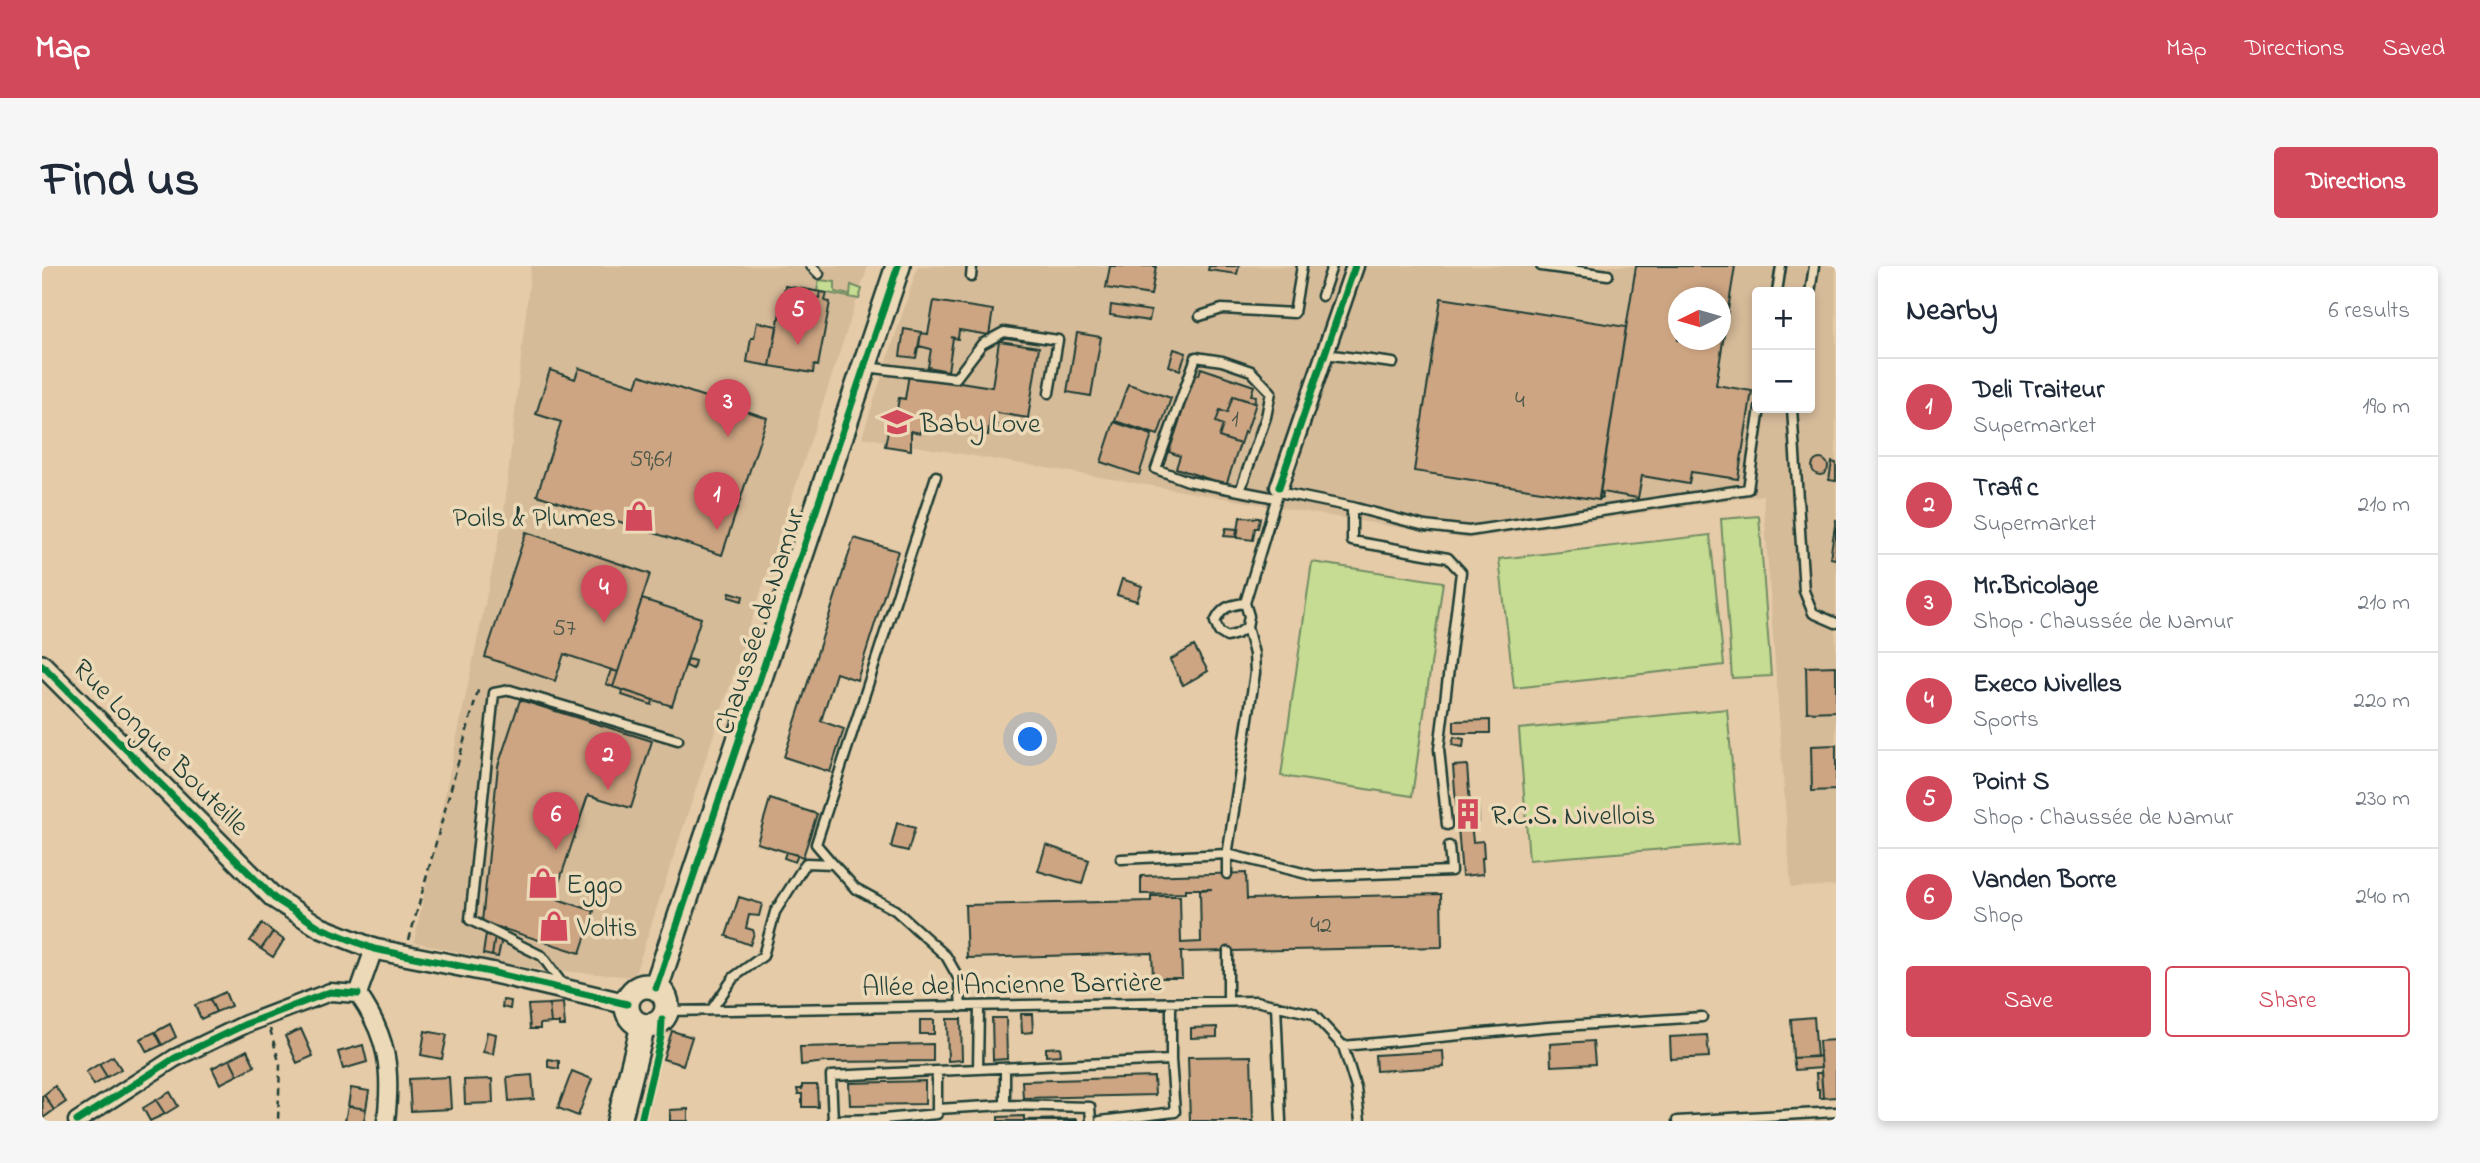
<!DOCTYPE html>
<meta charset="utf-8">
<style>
body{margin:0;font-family:"Indie Flower",sans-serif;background:#f6f6f7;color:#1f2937}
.controls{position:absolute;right:21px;top:21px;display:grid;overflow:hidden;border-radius:7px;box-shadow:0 4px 10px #0003}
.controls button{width:63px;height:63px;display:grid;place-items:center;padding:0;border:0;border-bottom:2px solid #e0e1e3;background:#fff;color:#1f2937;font:35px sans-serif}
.compass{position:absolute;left:1626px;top:21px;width:63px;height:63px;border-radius:50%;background:#fff;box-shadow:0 4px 10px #0003;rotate:265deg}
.you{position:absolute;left:989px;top:474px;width:24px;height:24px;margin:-18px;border:5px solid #fff;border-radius:50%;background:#1a73e8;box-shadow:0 0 0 10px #1a73e833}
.badge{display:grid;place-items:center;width:46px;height:46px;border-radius:50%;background:#d1495b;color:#fff;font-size:23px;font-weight:700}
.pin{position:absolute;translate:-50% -58px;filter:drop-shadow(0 2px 4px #0008)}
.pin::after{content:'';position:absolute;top:37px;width:24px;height:21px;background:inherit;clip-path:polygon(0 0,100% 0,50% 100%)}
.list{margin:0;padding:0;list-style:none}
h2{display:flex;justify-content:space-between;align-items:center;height:91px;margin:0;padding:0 28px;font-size:30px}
h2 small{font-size:23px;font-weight:400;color:#747a83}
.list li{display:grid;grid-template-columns:46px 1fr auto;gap:21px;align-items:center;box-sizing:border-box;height:98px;padding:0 28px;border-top:2px solid #e0e1e3}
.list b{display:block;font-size:26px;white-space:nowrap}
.list p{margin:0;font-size:23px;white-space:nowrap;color:#747a83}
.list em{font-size:23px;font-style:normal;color:#747a83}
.actions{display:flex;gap:14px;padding:21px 28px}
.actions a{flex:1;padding:16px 0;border:2px solid #d1495b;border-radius:7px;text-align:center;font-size:24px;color:#d1495b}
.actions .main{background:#d1495b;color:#fff}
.map{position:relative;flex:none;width:1794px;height:855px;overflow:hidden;border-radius:7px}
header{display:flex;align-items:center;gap:42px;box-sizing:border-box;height:98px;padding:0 35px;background:#d1495b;color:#fff}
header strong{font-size:33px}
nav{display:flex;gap:38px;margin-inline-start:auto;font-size:24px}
.intro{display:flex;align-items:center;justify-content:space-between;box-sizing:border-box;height:168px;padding:0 42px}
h1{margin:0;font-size:49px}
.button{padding:18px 32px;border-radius:7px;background:#d1495b;color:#fff;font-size:24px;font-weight:700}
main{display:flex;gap:42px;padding:0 42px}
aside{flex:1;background:#fff;border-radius:7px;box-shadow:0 4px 10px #0003}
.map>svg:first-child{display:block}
</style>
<header>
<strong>Map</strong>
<nav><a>Map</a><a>Directions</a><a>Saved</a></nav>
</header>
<div class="intro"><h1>Find us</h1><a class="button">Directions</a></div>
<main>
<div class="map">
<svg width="1794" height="855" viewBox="0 0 1794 855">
<rect width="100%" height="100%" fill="#e5cba8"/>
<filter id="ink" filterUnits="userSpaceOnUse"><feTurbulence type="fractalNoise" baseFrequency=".0143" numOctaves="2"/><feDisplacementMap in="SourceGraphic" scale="14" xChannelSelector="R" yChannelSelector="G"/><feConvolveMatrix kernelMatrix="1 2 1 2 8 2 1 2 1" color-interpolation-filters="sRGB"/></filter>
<g filter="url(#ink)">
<path fill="#d6bb99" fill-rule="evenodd" d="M489,0H826L592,711L485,702L372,676L462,247Z
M876,0H1794V620L1749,621L1721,229L1425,273L820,171ZM1715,26H1768V142H1715ZM1636,32H1678V74H1636Z"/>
<path fill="#c5dc92" stroke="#728c63" stroke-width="2" d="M777,14L793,16V26L808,29L809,19L820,23L817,33L775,25Z
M1717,250L1729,410L1690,412L1679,253Z
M1668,269L1682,399L1472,422L1457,293Z
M1270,296L1401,316L1370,530L1239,510Z
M1685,443L1697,577L1487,594L1477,463Z"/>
<path fill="#cda583" stroke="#1f3d34" stroke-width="2" fill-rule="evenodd" d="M1068,0H1114L1109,29L1064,22Z
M1167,0H1197L1195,8L1166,4Z
M1594,0H1693L1674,119L1710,125L1696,213L1649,206L1647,218L1600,210L1596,232L1560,226V232L1557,231ZM1636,32H1678V74H1636Z
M743,20L768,24L767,31L777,32L778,26L785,27L783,35L788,36L776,100L772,99L771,107L728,100Z
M768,24L778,26L777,32L767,31Z
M1399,32L1584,61L1557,234L1372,205Z
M892,35L951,44L947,69L917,64L916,73L909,71L911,72L906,105L886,101L889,83L877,80L879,67L886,68Z
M1069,39L1109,45L1107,55L1068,49Z
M715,56L735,60L728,100L705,96L709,72H712Z
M862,63L879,66L874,92L858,90Z
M1035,67L1059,71L1049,130L1025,126Z
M957,75L997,81L986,152L949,146L946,169L880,158L878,167L869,165V184L843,180L847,160L852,161L857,132L863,133L867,108L950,121Z
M1132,83L1144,87L1138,104L1127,100Z
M537,102L594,120L598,109L725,152L680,289L495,229L519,156L494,148L508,104L533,113Z
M1159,102L1212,120L1209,129L1214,130L1212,137L1191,130L1185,147L1178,144L1174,156L1181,159L1177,171L1198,178L1184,219L1134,202L1138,190L1127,186L1153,108L1157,109Z
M1086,118L1129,132L1116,169L1073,155Z
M1191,130L1214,137L1204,167L1202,166L1198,178L1177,171L1181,159L1174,156L1178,144L1185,147Z
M1072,156L1110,169L1097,209L1059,196Z
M948,159H955L954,167L947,166Z
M1770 201a8 8 0 1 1 16 0a8 8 0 1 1-16 0Z
M1790,196L1794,197V215L1787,214Z
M1198,251L1218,252L1216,262H1213L1211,274L1195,272Z
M1794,253V293L1788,292Z
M1184,262L1195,263L1194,271L1182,270Z
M484,266L608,308L576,406L522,388L513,415L443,391Z
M812,272L856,285L815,414L794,407L779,455L802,463L788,506L742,491Z
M1080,313L1100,320L1095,335L1075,329Z
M688,326L701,330L700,335L687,331Z
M600,333L659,352L630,440L571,421Z
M1152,380L1166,405L1141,419L1128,394Z
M646,393L653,395L651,403L644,400Z
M1794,400V445L1765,446L1764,401Z
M569,404L576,406L571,421L564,418Z
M581,424L611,434L610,439L580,429Z
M478,434L610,475L589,542L546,529L512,632L552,645L538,687L440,656L456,500Z
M1448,454V467H1412V455Z
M1412,471L1422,473L1421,481L1410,479Z
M1794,479V524L1770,525L1769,480Z
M1425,499L1428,540L1436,539L1437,556H1429L1431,576L1441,575L1442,592H1440L1441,608L1420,610L1411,500Z
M728,533L775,548L761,591L715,577Z
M855,557L873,562L866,585L849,581Z
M1004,579L1047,594L1040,618L996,605Z
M744,586L756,589L753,596L742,592Z
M1204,607L1205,633L1399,628L1400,681L1139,686L1140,712H1111L1110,687L925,692L923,639L1109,635V630H1138L1139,677L1159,676L1158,624L1170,623H1143V627L1099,628V610Z
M697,631L720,638L717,650L707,649L704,662L711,664L712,667L708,679L684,670Z
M220,658L231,666L219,683L208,675Z
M231,666L242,674L231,691L219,683Z
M444,668L453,670L450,690L441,688Z
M453,670L460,672L456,691L450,690Z
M183,726L189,740L174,746L168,733Z
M168,733L174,746L159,753L153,739Z
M461,734L469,735L468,743L460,741Z
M521,737L523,760H517V757H509L507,738Z
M507,738L509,757L498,758V763H488L486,739Z
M979,748H990L991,766L980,767Z
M1772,751L1775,791L1751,792L1749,753Z
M950,752H964L965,793L951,794Z
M905,753H919L920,794L906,795Z
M878,754H892V768H878Z
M128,758L134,771L120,779L113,766Z
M1175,761V771L1149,772V762Z
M259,763L271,790L255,797L243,770Z
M383,765L405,769L400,793L379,789Z
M630,765L650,771L641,799L621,793Z
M113,766L120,779L105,786L98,773Z
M445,766L454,768L451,788L441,786Z
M1665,769L1667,791L1629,793L1628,771Z
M1794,774V831L1781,832L1777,775Z
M1551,775L1553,798L1509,800L1508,778Z
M891,778V795L783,796L759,799L758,781Z
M321,779L325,796L301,803L296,786Z
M1018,781L1019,789L1004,790V782Z
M205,784L213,800L196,809L188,793Z
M1401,785L1402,801L1334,805L1333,789Z
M71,790L79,803L65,811L57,798Z
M1209,790L1211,855H1148L1146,791Z
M1778,790L1779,802L1753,804L1751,792Z
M188,793L196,809L178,818L170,802Z
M506,793L517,795V803L506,801Z
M57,798L65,811L52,819L44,806Z
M530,805L550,813L536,850L516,842Z
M1774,807H1779L1781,832H1777V823H1775Z
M490,809L492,833L467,835L465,811Z
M407,811L409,843L369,845L367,813Z
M1112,811L1113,829L981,832L980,815Z
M450,813L451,837L423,838L422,814Z
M883,815V838L808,839L807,817Z
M760,819H775L776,841H760V828H756L755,823H760Z
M13,820L24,836L12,844L2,829Z
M309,822L327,825L324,843L306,840Z
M128,826L136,840L123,848L114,834Z
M2,829L12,844L1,852L0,830Z
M114,834L123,848L108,855L101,842Z
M306,840L324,843L322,855H303Z
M646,843V855H628V844Z
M982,850V854L1035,853V855H956V851Z"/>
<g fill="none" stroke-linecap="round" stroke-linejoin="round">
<defs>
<path id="service" d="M769,0L777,8
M1499,0L1566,9
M929,11L930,0
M1735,26L1739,0
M1768,27L1772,0
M1280,30L1290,0
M1158,50L1180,43L1252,47L1260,0
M1283,88L1351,97
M824,101L914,112L940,78L962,66L1016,74L1007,127
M1750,142L1762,325L1771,347L1794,357
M1198,225L1224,151L1229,126L1209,105L1180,95L1154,91L1114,203L1146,215L1234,232
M1236,226L1310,241V275L1406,292L1419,306L1397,483L1405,559
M1310,241L1383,260L1427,265L1706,223L1718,142
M1203,337C1187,339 1180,341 1173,356L1177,366L1185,371L1195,368L1205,361L1207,350L1203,337L1236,227
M1079,593L1185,588L1273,610L1409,605L1407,580
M791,598L774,578L894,210
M1185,608V590L1213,407L1212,388L1205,361
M1186,686V735
M521,719L500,690L428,654L452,427L468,424L636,474
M1234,739L1239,855
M670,743L692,711L721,690L733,646L764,597L791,598L813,622L853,644L904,690L917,713L919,741
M625,745L1214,735L1271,748L1301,780L1314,822L1318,855
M1301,780L1506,761L1660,751
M1129,794V737
M936,803L1129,794L1133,846L1058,855
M963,803V839L1048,841L1049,855
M895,843L963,839
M842,853L895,848V805
M791,854L842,853V855
M791,855L789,810L936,803L937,741
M1635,855L1794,846"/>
<path id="minor" d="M1237,221L1313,0
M316,728C346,771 350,804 344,855
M316,728L332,683
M35,855L133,792L204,758L288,726L316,728"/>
<path id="tertiary" d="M0,399L232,632L279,662L332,683L448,706L585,738"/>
<path id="secondary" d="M585 740a20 20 0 1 1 40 0a20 20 0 1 1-40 0Z
M614,722L856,0
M577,855L601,760"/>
</defs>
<use href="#service" stroke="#1f3d34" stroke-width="13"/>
<use href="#minor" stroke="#1f3d34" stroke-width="21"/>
<use href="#tertiary" stroke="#1f3d34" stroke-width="24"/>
<use href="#secondary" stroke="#1f3d34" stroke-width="28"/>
<path stroke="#1f3d34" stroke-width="2.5" stroke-dasharray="7 5" stroke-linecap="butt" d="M367,674L437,421
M228,763L238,799L236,855"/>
<use href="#service" stroke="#ecd9b7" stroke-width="8"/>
<use href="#minor" stroke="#ecd9b7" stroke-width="16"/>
<use href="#tertiary" stroke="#ecd9b7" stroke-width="19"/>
<use href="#secondary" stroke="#ecd9b7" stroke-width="23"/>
<defs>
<path id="cycleway" d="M1237,221L1313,0
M0,399L232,632L279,662L332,683L448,706L585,738
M614,722L856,0
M35,855L133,792L204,758L288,726L316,728
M599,855L619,771L620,754"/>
</defs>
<use href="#cycleway" stroke="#ecd9b7" stroke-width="11"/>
<use href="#cycleway" stroke="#00873e" stroke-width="7"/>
</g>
</g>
<defs>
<symbol id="school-bare" viewBox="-9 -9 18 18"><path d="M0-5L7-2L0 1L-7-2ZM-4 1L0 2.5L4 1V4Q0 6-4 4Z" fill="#d1495b" stroke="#ecd9b7" stroke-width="2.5" paint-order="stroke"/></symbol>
<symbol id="shop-bare" viewBox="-9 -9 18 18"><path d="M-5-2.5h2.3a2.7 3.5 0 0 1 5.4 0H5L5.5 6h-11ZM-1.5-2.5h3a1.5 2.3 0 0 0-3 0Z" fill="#d1495b" stroke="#ecd9b7" stroke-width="2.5" paint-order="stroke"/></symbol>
<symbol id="building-bare" viewBox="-9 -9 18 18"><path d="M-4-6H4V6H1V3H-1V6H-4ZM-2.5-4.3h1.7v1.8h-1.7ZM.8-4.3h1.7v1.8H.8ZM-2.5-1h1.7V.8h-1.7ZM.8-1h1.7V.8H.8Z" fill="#d1495b" stroke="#ecd9b7" stroke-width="2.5" paint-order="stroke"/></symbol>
</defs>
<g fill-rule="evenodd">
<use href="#school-bare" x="833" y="134" width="44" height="44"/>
<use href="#shop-bare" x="575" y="228" width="44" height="44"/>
<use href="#building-bare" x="1404" y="526" width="44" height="44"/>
<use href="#shop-bare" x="479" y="595" width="44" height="44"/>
<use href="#shop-bare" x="490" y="638" width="44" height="44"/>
</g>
<g text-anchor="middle" stroke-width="7" stroke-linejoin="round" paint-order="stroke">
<g font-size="24" fill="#4a5748">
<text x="1478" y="141">4</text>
<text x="1193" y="160">1</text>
<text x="609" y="200">59;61</text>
<text x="522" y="369">57</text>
<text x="1279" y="666">42</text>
</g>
<g font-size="28" fill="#1f3d34" stroke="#ecd9b7" text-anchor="start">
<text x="878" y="166">Baby Love</text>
<text x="574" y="260" text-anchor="end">Poils &amp; Plumes</text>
<text x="1449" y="558">R.C.S. Nivellois</text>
<text x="524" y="627">Eggo</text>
<text x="535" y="670">Voltis</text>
</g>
<g font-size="28" fill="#1f3d34" stroke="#ecd9b7">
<text transform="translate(716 355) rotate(-72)" y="10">Chaussée de Namur</text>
<text transform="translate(120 480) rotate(45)" y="10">Rue Longue Bouteille</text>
<text transform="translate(970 717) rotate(-1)" y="10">Allée de l'Ancienne Barrière</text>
</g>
</g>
</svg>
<div class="controls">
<button>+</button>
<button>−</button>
</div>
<svg class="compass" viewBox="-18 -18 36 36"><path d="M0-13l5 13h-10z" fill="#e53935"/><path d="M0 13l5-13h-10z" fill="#747a83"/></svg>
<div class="you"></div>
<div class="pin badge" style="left:675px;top:264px">1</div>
<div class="pin badge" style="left:566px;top:524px">2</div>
<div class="pin badge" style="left:686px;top:171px">3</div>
<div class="pin badge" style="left:562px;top:357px">4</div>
<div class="pin badge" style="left:756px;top:79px">5</div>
<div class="pin badge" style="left:514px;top:584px">6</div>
</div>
<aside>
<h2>Nearby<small>6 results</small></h2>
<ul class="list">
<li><span class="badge">1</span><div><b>Deli Traiteur</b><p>Supermarket</p></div><em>190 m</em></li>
<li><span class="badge">2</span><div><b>Trafic</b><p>Supermarket</p></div><em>210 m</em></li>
<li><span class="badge">3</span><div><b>Mr.Bricolage</b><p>Shop · Chaussée de Namur</p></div><em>210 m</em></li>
<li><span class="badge">4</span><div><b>Execo Nivelles</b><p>Sports</p></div><em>220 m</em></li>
<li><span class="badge">5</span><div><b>Point S</b><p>Shop · Chaussée de Namur</p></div><em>230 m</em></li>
<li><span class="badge">6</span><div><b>Vanden Borre</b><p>Shop</p></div><em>240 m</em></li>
</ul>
<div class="actions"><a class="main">Save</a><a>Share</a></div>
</aside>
</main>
